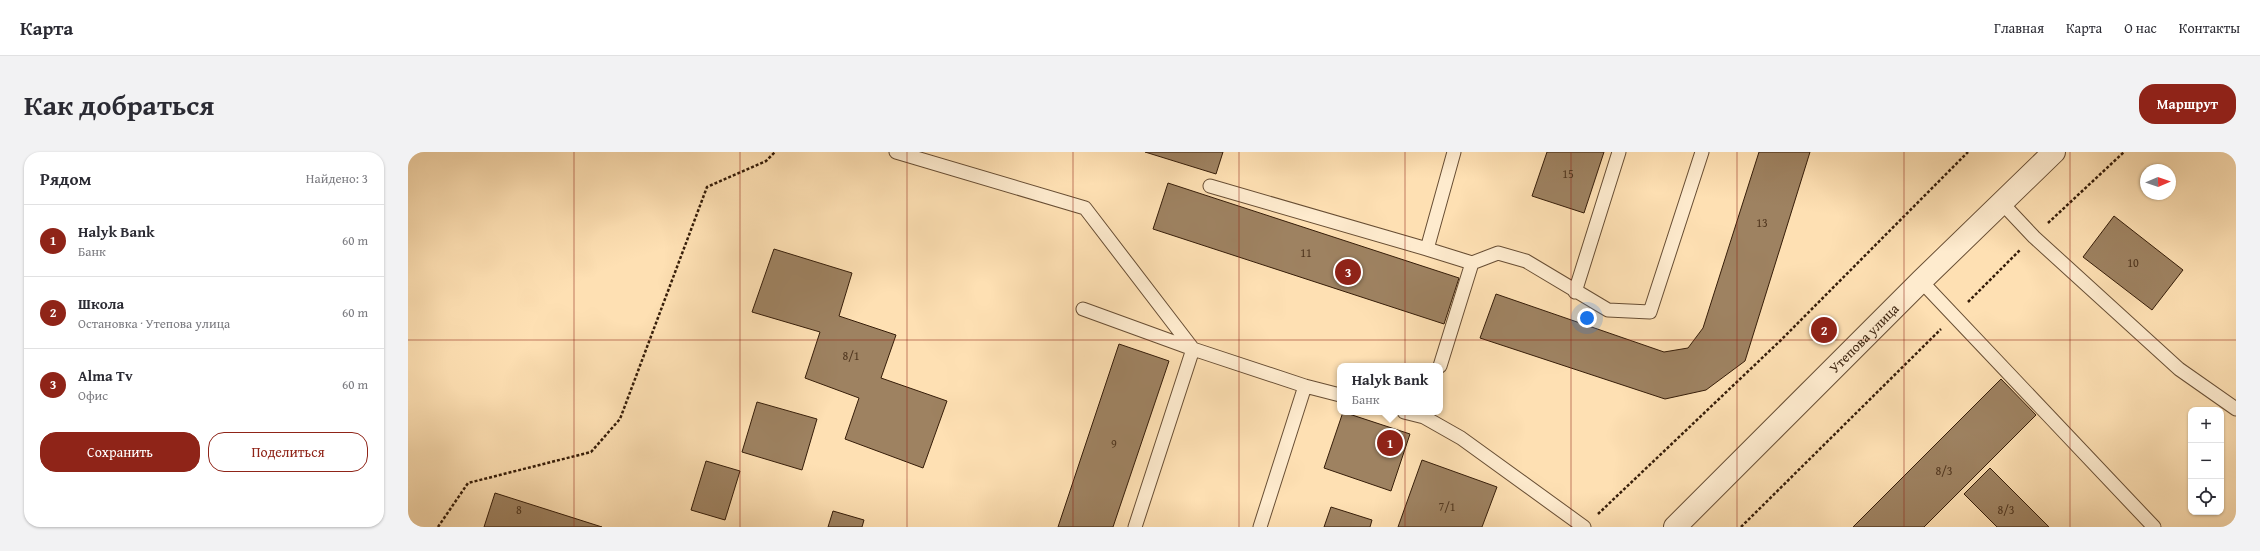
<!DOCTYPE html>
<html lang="ru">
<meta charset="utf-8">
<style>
body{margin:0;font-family:"Gentium Book Plus",serif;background:#f2f2f3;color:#2b2b33}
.controls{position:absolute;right:12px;bottom:12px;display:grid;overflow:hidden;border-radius:8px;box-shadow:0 1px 3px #0004}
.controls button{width:36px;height:36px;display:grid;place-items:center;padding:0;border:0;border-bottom:1px solid #e1e1e2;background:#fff;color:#2b2b33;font:20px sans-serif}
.compass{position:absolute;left:1732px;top:12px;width:36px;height:36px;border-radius:50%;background:#fff;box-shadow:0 1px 3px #0004;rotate:88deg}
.you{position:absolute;left:1179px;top:166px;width:14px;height:14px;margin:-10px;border:3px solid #fff;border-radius:50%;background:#1a73e8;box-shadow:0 0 0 6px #1a73e833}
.badge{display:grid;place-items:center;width:26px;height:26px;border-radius:50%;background:#8f2418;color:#fff;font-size:13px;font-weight:700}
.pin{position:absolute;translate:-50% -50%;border:2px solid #fff;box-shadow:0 1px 4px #0006}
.popup{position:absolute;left:929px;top:211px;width:106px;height:52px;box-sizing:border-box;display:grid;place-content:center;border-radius:8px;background:#fff;filter:drop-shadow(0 1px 3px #0005);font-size:13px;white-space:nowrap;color:#7c7c81}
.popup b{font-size:15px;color:#2b2b33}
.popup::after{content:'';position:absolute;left:50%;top:100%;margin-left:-8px;border:8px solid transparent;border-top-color:#fff}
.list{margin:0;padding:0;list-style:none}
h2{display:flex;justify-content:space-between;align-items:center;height:52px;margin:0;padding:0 16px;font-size:17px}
h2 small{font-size:13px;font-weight:400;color:#7c7c81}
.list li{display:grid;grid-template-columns:26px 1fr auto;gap:12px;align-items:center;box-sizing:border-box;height:72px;padding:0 16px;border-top:1px solid #e1e1e2}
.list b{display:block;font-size:15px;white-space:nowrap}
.list p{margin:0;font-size:13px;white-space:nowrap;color:#7c7c81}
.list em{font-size:13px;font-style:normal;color:#7c7c81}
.actions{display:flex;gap:8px;padding:12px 16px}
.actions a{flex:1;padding:9px 0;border:1px solid #8f2418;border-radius:16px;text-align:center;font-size:14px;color:#8f2418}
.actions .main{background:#8f2418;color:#fff}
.icon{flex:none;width:22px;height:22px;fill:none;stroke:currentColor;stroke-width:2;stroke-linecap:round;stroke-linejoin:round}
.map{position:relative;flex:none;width:1828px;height:375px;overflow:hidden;border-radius:16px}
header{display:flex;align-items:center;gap:24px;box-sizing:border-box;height:56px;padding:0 20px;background:#fff;border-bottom:1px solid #e1e1e2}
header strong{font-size:19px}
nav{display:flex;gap:22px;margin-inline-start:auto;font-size:14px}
.intro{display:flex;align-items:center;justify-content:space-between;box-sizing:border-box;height:96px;padding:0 24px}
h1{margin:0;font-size:28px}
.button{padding:10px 18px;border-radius:16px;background:#8f2418;color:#fff;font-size:14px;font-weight:700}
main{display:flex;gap:24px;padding:0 24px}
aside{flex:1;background:#fff;border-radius:16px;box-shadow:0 1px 3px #0004}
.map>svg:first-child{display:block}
</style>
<header>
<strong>Карта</strong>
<nav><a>Главная</a><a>Карта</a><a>О нас</a><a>Контакты</a></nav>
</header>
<div class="intro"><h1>Как добраться</h1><a class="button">Маршрут</a></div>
<main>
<aside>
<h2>Рядом<small>Найдено: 3</small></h2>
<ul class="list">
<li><span class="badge">1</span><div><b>Halyk Bank</b><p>Банк</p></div><em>60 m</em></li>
<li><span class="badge">2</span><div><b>Школа</b><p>Остановка · Утепова улица</p></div><em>60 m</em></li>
<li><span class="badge">3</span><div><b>Alma Tv</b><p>Офис</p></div><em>60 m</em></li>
</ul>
<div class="actions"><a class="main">Сохранить</a><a>Поделиться</a></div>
</aside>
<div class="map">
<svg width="1828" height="375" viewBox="0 0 1828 375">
<rect width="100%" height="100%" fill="#fee0b3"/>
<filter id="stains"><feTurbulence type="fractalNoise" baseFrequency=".005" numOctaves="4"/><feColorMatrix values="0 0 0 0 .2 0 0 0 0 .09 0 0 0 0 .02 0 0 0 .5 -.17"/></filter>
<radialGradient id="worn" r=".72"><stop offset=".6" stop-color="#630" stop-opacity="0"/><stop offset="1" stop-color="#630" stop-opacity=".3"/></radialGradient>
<path fill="#9e8261" stroke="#361d09" d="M737,0H815L808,22Z
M1139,0H1196L1176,61L1124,44Z
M1351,0H1402L1337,209L1298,238L1257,247L1072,186L1088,142L1256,200L1280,196L1295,176Z
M760,31L1051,126L1036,172L745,77Z
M1706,64L1775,118L1744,158L1675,105Z
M366,97L444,121L431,164L488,183L473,226L539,249L515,316L437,287L451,246L397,226L412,180L344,160Z
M711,192L761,209L705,375H650Z
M1593,227L1628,263L1516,375H1445Z
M349,250L409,267L394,318L334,300Z
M935,260L1002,282L983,339L916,316Z
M1014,308L1089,335L1074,375H990Z
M298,309L332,319L317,368L283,358Z
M1582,316L1641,375H1589L1556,342Z
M87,341L194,375H76Z
M923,355L964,368L962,375H916Z
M425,359L456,368L454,375H420Z"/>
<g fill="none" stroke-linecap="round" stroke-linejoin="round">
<defs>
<path id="lane" d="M488,0L677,56L785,197L897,234L932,243
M1046,0L1019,97L1064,111L1090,101L1118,109L1200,158L1242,160L1294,0
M802,34L1019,97
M1593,50L1626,85L1771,217L1828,257
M1513,129L1746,375
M1167,140L1211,0
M675,157L785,197L727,375
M1032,214L1064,111
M996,260L1016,265L1053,286L1176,375
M852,375L897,234"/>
<g id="street">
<path id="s1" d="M1267,375L1513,129L1646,0"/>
</g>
</defs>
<use href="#lane" stroke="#684e34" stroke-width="15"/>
<use href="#street" stroke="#684e34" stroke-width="24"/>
<path stroke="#361d09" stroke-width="2.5" stroke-dasharray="3 2" stroke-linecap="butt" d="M1640,71L1716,0
M1560,150L1612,98
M1190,362L1373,188L1560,0
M30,375L60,331L183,300L212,267L299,35L358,9L367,0
M1333,375L1533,177"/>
<use href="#lane" stroke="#feebce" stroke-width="13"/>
<use href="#street" stroke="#feebce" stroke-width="22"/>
</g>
<path fill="none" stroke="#8f2418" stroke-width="1" stroke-opacity="0.55" d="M166,0V375M332,0V375M499,0V375M665,0V375M831,0V375M997,0V375M1163,0V375M1329,0V375M1496,0V375M1662,0V375M0,188H1828"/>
<g text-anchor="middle" stroke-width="3" stroke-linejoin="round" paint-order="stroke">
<g font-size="12" fill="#50361f">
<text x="1160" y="26">15</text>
<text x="1354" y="75">13</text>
<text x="898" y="105">11</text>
<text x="1725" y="115">10</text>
<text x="443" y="208">8/1</text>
<text x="706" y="296">9</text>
<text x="1536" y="323">8/3</text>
<text x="1039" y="359">7/1</text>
<text x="111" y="362">8</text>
<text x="1598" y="362">8/3</text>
</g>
<g font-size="14" fill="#361d09" stroke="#feebce">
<text dy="5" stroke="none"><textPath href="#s1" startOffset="267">Утепова улица</textPath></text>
</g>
</g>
<rect width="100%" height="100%" filter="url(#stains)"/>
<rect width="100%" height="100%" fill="url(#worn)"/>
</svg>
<div class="controls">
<button>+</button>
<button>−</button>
<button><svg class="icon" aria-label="locate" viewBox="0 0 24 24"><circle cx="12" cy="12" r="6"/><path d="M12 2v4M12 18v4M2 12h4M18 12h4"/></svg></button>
</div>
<svg class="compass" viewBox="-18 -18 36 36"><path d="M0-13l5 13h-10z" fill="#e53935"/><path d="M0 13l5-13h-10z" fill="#7c7c81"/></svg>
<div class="you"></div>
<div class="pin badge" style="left:982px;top:291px">1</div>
<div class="popup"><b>Halyk Bank</b>Банк</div>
<div class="pin badge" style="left:1416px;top:178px">2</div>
<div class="pin badge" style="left:940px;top:120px">3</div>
</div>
</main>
